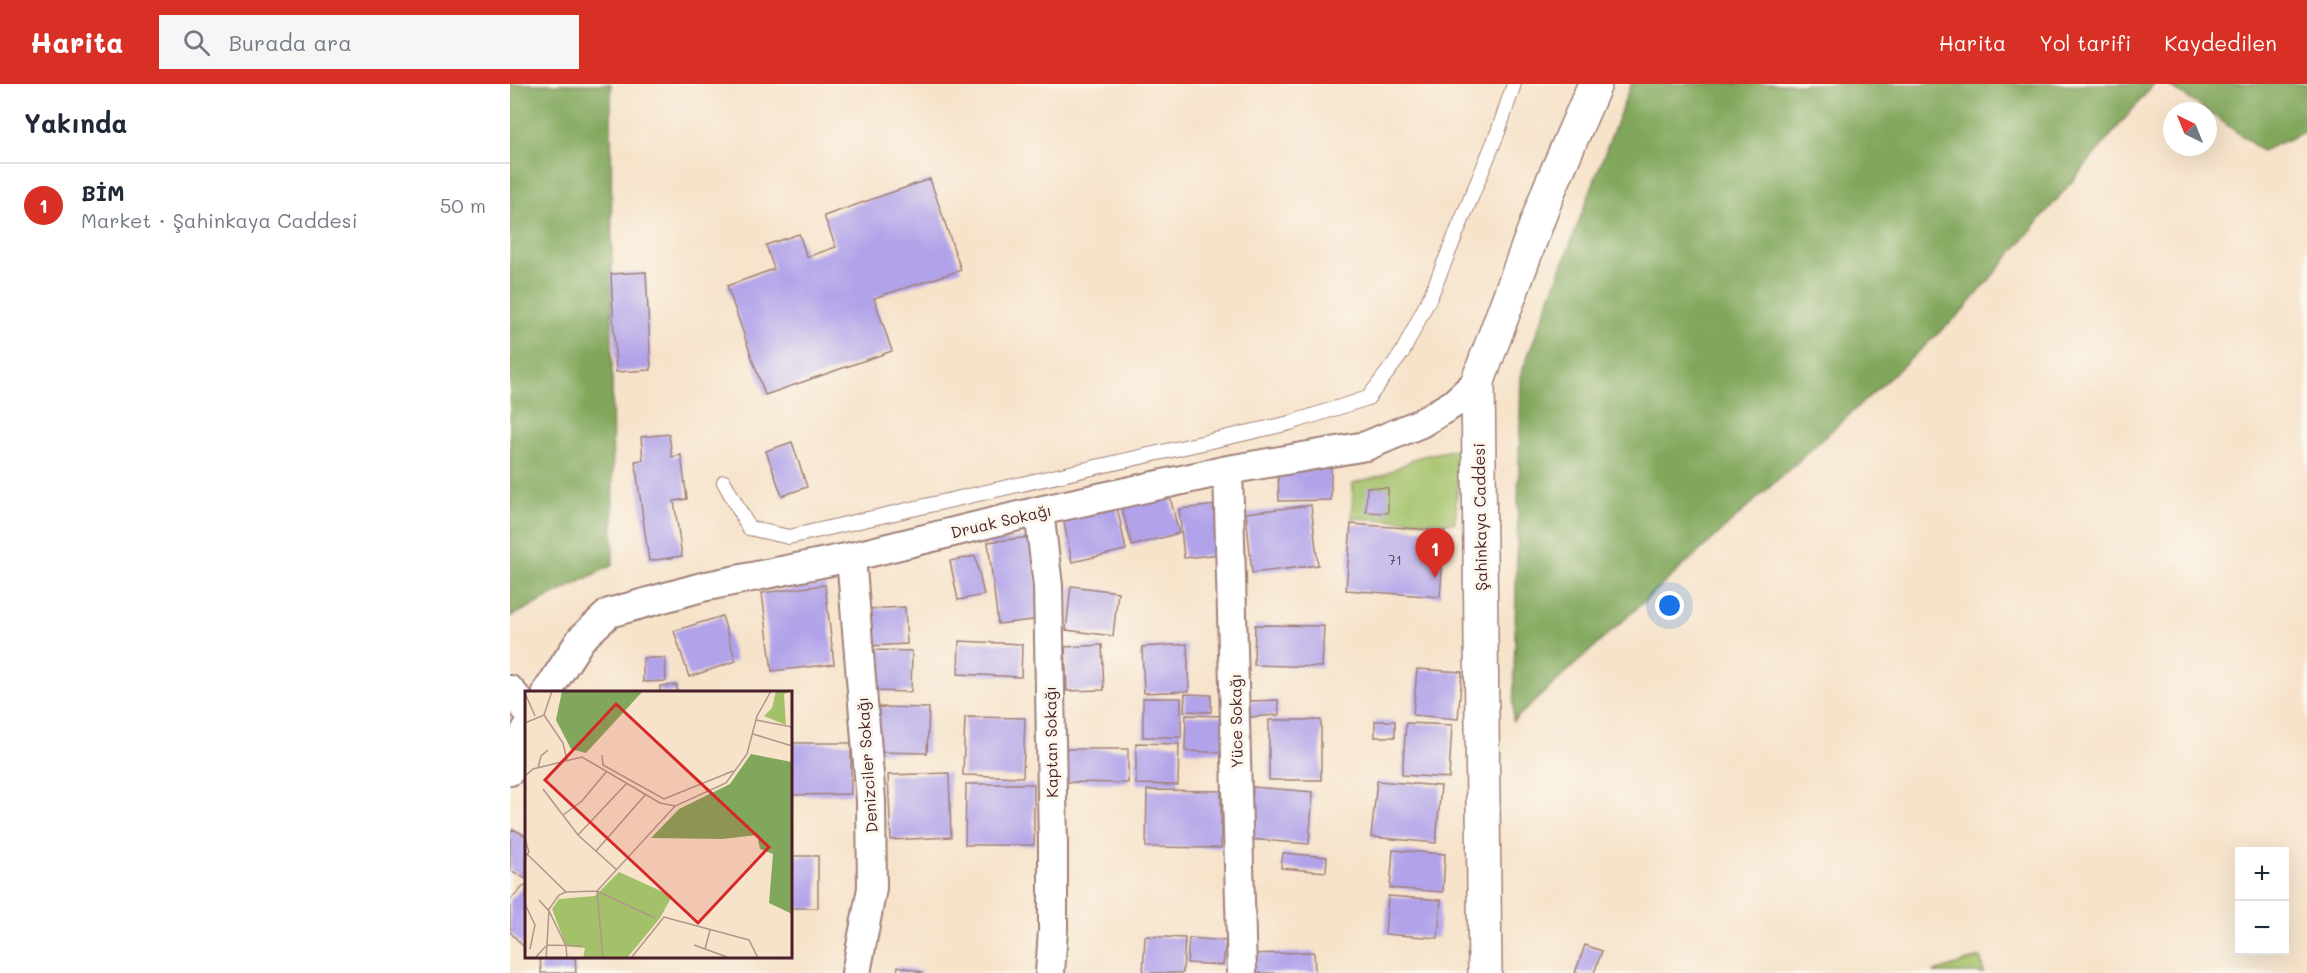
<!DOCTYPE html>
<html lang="tr">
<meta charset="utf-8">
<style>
body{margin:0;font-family:Mali,sans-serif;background:#f6f6f7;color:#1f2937}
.controls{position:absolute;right:18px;bottom:18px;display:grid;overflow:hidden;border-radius:0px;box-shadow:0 6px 24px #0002}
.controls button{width:54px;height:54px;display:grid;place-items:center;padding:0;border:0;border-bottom:2px solid #e0e1e3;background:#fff;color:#1f2937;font:30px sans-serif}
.compass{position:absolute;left:1653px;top:18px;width:54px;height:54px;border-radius:50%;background:#fff;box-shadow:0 6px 24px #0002;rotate:317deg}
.you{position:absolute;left:1160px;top:522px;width:21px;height:21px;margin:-15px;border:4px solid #fff;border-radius:50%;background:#1a73e8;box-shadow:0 0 0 9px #1a73e833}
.badge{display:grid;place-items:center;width:39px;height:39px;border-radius:50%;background:#d93025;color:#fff;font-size:20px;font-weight:700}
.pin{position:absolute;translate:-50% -50px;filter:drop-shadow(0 2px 3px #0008)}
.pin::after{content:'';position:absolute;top:32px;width:21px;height:18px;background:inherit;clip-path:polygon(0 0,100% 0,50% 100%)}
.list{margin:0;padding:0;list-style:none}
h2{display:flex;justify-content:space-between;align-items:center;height:78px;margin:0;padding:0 24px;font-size:26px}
h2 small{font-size:20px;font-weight:400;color:#747a83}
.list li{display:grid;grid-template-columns:39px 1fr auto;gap:18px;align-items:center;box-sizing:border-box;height:84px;padding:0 24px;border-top:2px solid #e0e1e3}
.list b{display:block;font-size:22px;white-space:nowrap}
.list p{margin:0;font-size:20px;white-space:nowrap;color:#747a83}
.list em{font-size:20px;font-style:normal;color:#747a83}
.icon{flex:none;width:33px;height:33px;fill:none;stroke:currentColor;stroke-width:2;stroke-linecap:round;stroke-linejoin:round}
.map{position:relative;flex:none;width:1797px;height:889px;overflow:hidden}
header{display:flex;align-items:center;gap:36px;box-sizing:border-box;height:84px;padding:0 30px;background:#d93025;color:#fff}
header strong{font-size:28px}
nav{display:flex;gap:33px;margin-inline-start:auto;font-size:21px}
.search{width:420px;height:54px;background:#f6f6f7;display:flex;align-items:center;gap:15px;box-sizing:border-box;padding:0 21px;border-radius:0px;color:#747a83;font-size:22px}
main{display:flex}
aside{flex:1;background:#fff}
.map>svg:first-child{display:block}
</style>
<header>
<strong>Harita</strong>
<div class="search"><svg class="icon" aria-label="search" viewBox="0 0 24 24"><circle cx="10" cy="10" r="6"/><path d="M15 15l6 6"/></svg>Burada ara</div>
<nav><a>Harita</a><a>Yol tarifi</a><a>Kaydedilen</a></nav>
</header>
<main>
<aside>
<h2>Yakında<small></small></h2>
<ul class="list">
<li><span class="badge">1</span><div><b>BİM</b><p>Market · Şahinkaya Caddesi</p></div><em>50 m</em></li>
</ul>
</aside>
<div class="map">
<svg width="1797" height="889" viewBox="0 0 1797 889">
<rect width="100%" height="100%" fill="#fbf7ec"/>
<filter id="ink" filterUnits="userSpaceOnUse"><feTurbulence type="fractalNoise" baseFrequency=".0167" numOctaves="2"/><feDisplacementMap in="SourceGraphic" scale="12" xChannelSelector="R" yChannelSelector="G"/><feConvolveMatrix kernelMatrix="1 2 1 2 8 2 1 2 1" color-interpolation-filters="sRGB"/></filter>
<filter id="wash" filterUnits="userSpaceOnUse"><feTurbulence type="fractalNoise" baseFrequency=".008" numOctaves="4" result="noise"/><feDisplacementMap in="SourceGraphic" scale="24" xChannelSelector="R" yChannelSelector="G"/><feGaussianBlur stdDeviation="1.35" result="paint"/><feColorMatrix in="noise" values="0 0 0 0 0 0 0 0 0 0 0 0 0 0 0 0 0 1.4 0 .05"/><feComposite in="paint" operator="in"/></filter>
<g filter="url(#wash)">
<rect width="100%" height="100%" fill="#f6e3ca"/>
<path fill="#a2c168" stroke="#76704a" stroke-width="1.5" d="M950,364L945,439L842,434L843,399L873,391L909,373Z
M1470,873L1474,889H1422Z"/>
<path fill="#81a75c" stroke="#666344" stroke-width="1.5" d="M0,0H101L103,481L0,533Z
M1121,0H1644L1453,227L1003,637L1011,290Z
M1656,0H1797V47L1752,67L1698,27Z"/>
<g id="blocks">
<path fill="#b1a2e9" d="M420,95L451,186L364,214L382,267L255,311L217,202L264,185L256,161L289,150L297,173L326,163L314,132Z
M136,188L141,286L106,288L101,190Z
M159,350L162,373L171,371L177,415L164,417L172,472L139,477L125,377L133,376L131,353Z
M282,358L297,403L272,412L256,367Z
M821,383V416L769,417L768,385Z
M857,403L878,404V429L856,428Z
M658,405L669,449L622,462L610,418Z
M606,418L616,466L562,478L552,429Z
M708,421L712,470L674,474L669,425Z
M801,421L808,481L742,489L736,429Z
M841,440L935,447L930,513L836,506Z
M521,453L531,535L488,540L478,458Z
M465,472L474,511L448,516L440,477Z
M315,501L324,580L262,587L252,509Z
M561,502L608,508L603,552L556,546Z
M395,523L397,560L359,562L357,525Z
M212,532L226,577L179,593L164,547Z
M745,541L814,542L812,583L744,581Z
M449,557L512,560L511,593L448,590Z
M677,560L679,607L634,609L632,563Z
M592,561L594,606L557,607L555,563Z
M361,566L402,567L401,608L361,607Z
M133,574H155L156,597L133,598Z
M907,585L952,588L948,635L903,631Z
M167,601V608H150V602Z
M675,610L701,611V628L674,627Z
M633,614H671V653H633Z
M768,616L769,631L740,633L739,617Z
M364,623L419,624L417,669L363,668Z
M676,631L717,632L716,669L675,667Z
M455,633L515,634L513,693L453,691Z
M759,636H811V696H759Z
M865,637H885V653H865Z
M896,639L942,641L939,694L892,691Z
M281,659H341V710L281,711Z
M626,659L669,660L668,701L626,700Z
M550,665H618V699L550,698Z
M439,689L441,753L381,756L378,691Z
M867,697L931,702L926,759L861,753Z
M456,700H524V761H455Z
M743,703L803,708L799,760L739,755Z
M637,706L711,707V764L636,763Z
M3,745L16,752V795L0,786V749Z
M883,766L935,770L933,808L880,804Z
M773,769L817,773L816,788L771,784Z
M280,772H308V824H280Z
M15,801L16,802V865L0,848V816Z
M878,812L931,816L928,854L875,850Z
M635,852L675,854L673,889H633Z
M679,854L716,857L713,881L677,879Z
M1075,861L1092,867L1084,889H1065Z
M804,868L805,889H741L740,870Z
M30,872H65L66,889H31Z
M388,882L412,888V889H387Z"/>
</g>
</g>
<g filter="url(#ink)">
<use href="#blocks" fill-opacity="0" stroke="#a0817a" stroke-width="1.5"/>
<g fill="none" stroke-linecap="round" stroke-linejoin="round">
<defs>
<path id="lane" d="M214,398L239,444L279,453L780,339L858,314L892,269L921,211L988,48L1004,0"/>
<path id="street" d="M718,386L732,889
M529,427L538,502L543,762V846L540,889
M341,473L361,716L362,804L346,889
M0,606L16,625
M37,608L71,555L99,529L192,503L341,473L529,427L718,386L856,362L911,339L943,320L968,297
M0,687L16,646"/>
<path id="secondary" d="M975,889L968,297L1039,106L1085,0"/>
</defs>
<use href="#lane" stroke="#a0817a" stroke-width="16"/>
<use href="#street" stroke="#a0817a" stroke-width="32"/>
<use href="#secondary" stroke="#a0817a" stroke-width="36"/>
<use href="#lane" stroke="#fff" stroke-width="14"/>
<use href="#street" stroke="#fff" stroke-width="28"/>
<use href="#secondary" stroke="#fff" stroke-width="33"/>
</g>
</g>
<g text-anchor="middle" stroke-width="6" stroke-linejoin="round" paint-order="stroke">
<g font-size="14" fill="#64405a">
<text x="885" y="481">71</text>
</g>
<g font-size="16" fill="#4a1f2b" stroke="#fbf7ec">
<text transform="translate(970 433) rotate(-91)" y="6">Şahinkaya Caddesi</text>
<text transform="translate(491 437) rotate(-13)" y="6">Druak Sokağı</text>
<text transform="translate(726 637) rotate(-91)" y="6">Yüce Sokağı</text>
<text transform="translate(541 658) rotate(-91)" y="6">Kaptan Sokağı</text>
<text transform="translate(357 681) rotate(-94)" y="6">Denizciler Sokağı</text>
</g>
</g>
<g transform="translate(15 607)">
<rect width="267" height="267" fill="#f6e3ca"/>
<path d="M251,0H267L259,3L261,34L239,25L247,17ZM94,181L147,205L135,227L102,267H58L60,257L41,255L27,218L34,208L70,205Z" fill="#a2c168"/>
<path d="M37,0H118L61,62L46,58L31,29ZM226,63L267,71V223L244,212L248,163L235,158L232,144L197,148L126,147L154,118L205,93Z" fill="#81a75c"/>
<path fill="none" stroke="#b1958a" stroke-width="1.5" d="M0,2L10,25M19,24L38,52L42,69M231,29L267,36M0,32L19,24L27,0M228,43L267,55M77,64L78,74L139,108L208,80M13,77L16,65L23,59M0,85L8,78L57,66L135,112L150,115M18,98L53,144L92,179M38,124L57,110L82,80M53,144L102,92M0,148L4,161L0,166M71,160L121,103M0,161L41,201L72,200L130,227M14,209L24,220L41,255L42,267M0,213L10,234L5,258M169,254L202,266M180,258L185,239M10,267L22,254L24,218L34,204L41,201M21,267L22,254L57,255M78,267L72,200L150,115L201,92L222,63L232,25L246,0M106,267L139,226L224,249L233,267"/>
<path fill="#d62828" fill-opacity="0.15" stroke="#d62828" stroke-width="3" d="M91,13L244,156L173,232L20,89Z"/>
<rect width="267" height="267" fill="none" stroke="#4a1f2b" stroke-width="3"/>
</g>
</svg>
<div class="controls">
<button>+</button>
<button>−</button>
</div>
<svg class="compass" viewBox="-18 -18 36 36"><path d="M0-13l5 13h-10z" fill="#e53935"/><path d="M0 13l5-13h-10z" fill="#747a83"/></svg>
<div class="you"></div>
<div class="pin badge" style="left:925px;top:494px">1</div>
</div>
</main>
